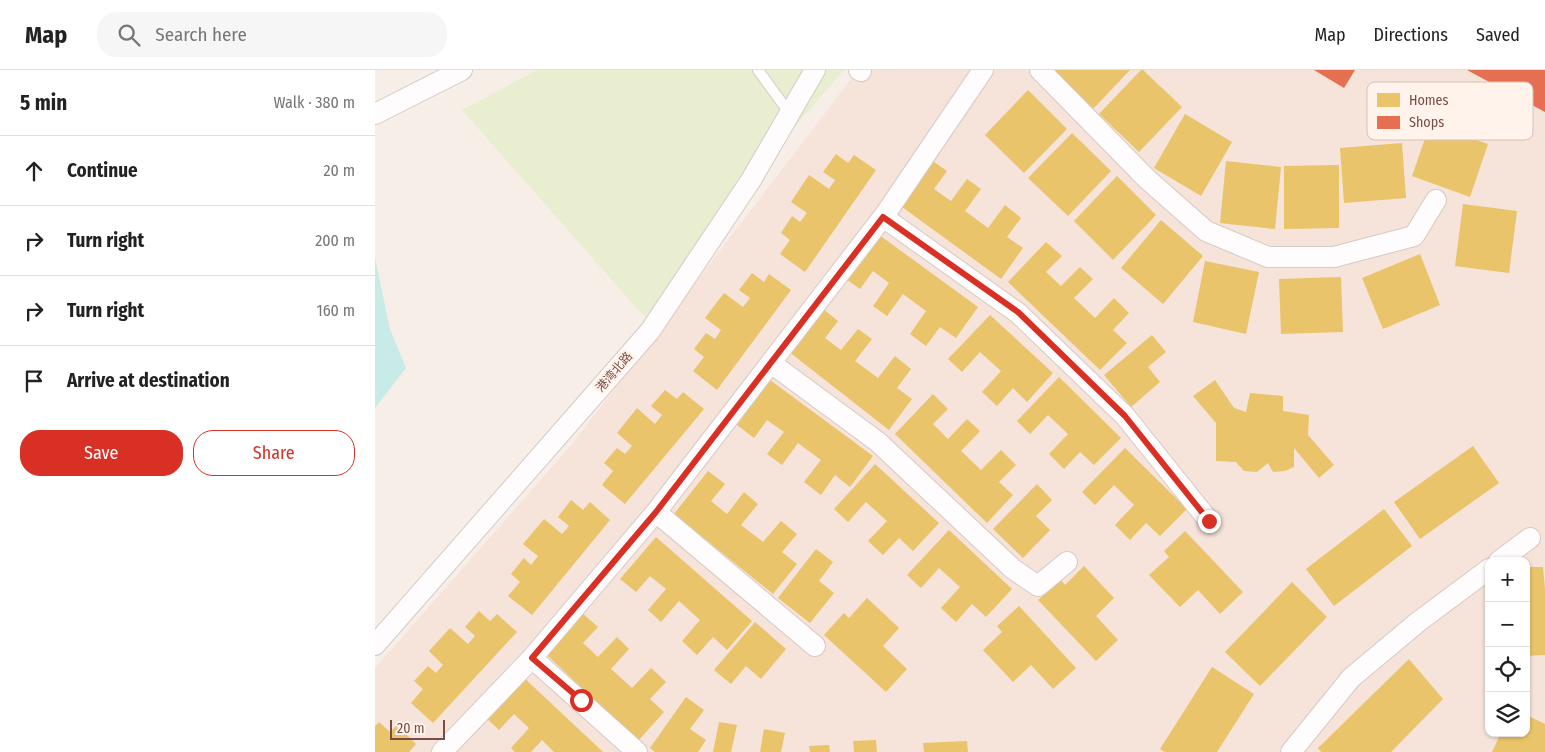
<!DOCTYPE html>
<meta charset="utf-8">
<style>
body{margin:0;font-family:"Fira Sans Condensed","Noto Sans SC",sans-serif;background:#f6f6f6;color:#222}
.controls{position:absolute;right:15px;bottom:15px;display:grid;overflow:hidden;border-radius:10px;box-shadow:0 1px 4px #0004}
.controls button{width:45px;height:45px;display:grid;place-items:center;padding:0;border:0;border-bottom:1px solid #e0e0e0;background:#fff;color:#222;font:25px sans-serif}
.scale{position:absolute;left:15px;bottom:12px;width:55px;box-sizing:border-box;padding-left:5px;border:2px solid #794d46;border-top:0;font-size:14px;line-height:18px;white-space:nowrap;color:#794d46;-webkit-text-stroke:4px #fff3eb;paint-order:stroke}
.stop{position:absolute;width:15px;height:15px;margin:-11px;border:4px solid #d93025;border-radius:50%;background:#fff}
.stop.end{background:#d93025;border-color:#fff;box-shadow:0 1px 5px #0008}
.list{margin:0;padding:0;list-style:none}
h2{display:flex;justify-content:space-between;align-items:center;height:65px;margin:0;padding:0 20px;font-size:21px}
h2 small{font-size:16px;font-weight:400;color:#767676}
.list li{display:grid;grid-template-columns:32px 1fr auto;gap:15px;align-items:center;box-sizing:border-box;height:70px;padding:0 20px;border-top:1px solid #e0e0e0}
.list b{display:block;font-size:19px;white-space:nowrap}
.list em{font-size:16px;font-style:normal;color:#767676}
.actions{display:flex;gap:10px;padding:15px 20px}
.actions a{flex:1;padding:11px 0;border:1px solid #d93025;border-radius:20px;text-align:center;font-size:18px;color:#d93025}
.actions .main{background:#d93025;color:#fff}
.icon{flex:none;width:28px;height:28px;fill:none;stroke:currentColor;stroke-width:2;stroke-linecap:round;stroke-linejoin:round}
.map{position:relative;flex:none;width:1170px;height:682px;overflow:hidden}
header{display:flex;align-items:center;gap:30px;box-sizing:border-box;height:70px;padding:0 25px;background:#fff;border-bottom:1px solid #e0e0e0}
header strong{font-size:24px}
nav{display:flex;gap:28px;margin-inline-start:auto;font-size:18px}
.search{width:350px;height:45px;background:#f6f6f6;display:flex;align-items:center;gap:12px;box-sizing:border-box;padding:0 18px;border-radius:20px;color:#767676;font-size:19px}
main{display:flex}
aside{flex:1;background:#fff}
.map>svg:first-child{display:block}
</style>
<header>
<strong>Map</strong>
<div class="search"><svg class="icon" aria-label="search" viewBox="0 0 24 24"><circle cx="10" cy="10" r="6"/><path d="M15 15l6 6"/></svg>Search here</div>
<nav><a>Map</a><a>Directions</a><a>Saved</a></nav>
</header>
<main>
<aside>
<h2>5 min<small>Walk · 380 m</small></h2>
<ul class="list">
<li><svg class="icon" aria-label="ahead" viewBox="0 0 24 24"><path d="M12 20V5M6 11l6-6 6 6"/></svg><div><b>Continue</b></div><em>20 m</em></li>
<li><svg class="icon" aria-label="right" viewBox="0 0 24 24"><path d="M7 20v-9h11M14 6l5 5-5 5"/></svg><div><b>Turn right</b></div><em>200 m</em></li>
<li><svg class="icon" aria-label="right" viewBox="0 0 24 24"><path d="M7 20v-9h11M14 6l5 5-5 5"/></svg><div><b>Turn right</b></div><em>160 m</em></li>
<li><svg class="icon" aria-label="arrive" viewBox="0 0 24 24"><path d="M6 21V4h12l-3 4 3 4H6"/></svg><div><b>Arrive at destination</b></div></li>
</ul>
<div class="actions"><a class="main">Save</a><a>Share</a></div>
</aside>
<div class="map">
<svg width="1170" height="682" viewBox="0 0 1170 682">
<rect width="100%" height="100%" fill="#f8eee8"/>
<path fill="#f6e3d9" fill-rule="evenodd" d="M483,0H1170V682H0V598L198,373ZM1114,491H1151V663H1114Z"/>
<path fill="#e9eed1" d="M162,0H469L356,130L273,251L87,40Z"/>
<path fill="#c9ebe7" d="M0,188L15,259L31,298L0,338Z"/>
<path fill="#e9c46a" d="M677,0H755L718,39Z
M766,0H768L807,37L764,82L724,44Z
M653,20L692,59L649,103L610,65Z
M810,44L857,72L826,126L779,98Z
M1055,54L1113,74L1095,127L1037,106Z
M697,63L736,101L693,146L653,108Z
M1027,73L1031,128L969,133L965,78Z
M461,84L473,93L479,85L501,100L430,202L405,184L415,170L406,163L417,146L425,152L432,143L416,132L434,105L454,119L460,110L448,102Z
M555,89L572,101L559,119L576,131L592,109L606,119L590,141L613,158L630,135L646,148L632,167L648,178L626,209L523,134Z
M851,91L906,97L900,159L845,153Z
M964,95V158L909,159V96Z
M742,106L781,145L738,190L699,151Z
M1088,134L1142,141L1134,203L1080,196Z
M786,150L828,186L788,234L746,198Z
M500,162L603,237L581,268L565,257L551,276L535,264L551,241L528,224L512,246L498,236L514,213L498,201L485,219L468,207Z
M671,172L687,186L671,202L686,216L705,197L718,209L699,228L720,248L739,228L754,243L738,260L752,273L725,300L633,212Z
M1045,184L1065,235L1008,259L987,208Z
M830,191L884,202L871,264L818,252Z
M377,203L389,212L394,204L416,220L342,320L318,301L329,287L319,279L331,263L340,269L346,260L330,248L349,223L368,237L375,228L364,220Z
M966,207L968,262L906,264L904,209Z
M447,238L463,251L450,268L466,280L483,259L497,269L480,291L503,308L520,286L536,299L522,318L537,329L514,360L413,281Z
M615,245L678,303L652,332L638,318L622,336L607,322L626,301L605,282L587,302L573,289Z
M777,265L791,282L773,297L785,312L756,337L729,305Z
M684,307L746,368L719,395L705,382L689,399L674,384L693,364L673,345L655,364L642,351Z
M395,310L498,386L475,417L460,405L446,425L429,412L446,390L423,373L407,395L392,384L409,362L392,350L379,368L362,355Z
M840,310L859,338L871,342L875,323L908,326V341L934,345L933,365L959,395L944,408L919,378V397L910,401L898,402L893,393L882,402L869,401L861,392L841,391V353L818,326Z
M290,320L302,329L308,322L329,339L250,434L227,415L238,401L229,393L242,378L250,384L257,376L242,363L262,338L280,354L287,345L276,336Z
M558,324L573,339L558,354L573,369L592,349L605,361L586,381L606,400L626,380L641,395L624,412L638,425L612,453L520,364Z
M1098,376L1124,413L1045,469L1019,432Z
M750,378L812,439L785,466L771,453L755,470L740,455L759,435L739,415L720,435L707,422Z
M500,394L564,453L538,481L524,468L508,485L493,471L512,451L491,432L473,452L459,439Z
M333,401L350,414L336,431L352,444L369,422L383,434L366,455L388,472L406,451L422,464L407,482L422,494L398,524L299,444Z
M662,414L677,430L661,446L675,460L648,488L618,459Z
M196,430L208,440L215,432L235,450L157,545L133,526L145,512L136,504L149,488L156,495L163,486L148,474L169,449L187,464L194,456L183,447Z
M1009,439L1037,476L959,536L931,499Z
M574,460L637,519L611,547L597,534L581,552L566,538L585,517L564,498L546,518L532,505Z
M810,461L868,522L845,544L823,520L805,537L774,505L794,487L789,481Z
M281,467L377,551L352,580L338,567L322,585L307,571L325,550L304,531L286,552L273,540L291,519L275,506L261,522L245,509Z
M441,479L458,492L444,511L459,523L435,553L403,528Z
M709,496L739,528L721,546L743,570L721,591L663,530L685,509L690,515Z
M1151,497H1168L1170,519V585L1151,586Z
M917,512L952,547L885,616L850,582Z
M492,528L524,558L508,576L532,599L511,622L449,565L469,543L474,548Z
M644,536L701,598L678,619L656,595L638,612L608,580L627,562L622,556Z
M104,541L115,551L122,544L142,562L58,653L36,633L48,619L39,611L53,596L61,603L68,595L54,581L75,558L93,574L100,566L90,557Z
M207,543L223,557L208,573L223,587L242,567L254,579L236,599L257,618L276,598L291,612L275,629L289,642L263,671L170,583Z
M380,552L411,579L386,609L371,596L356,614L339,600Z
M1034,589L1068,629L1016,682H946L943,678Z
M837,597L879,624L842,682H790L785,679Z
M146,605L228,682H179L167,670L156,682H140L136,678L154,658L139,644L124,660L109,646Z
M311,627L329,640L315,659L331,670L323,682H280L275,678Z
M1151,645L1170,654V682H1117L1126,663H1151Z
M4,652L15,662L22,655L41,674L34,682H0V656Z
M344,652L362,655L356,682H338Z
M389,659L410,663L406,682H385Z
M501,670L502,682H479L478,671Z
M592,671L593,682H549L548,673Z
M454,675L455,682H435L434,676Z"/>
<path fill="#e76f51" d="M939,0H980L969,18Z
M1092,0H1170V42Z"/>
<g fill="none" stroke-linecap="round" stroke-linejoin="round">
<defs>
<path id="lane" d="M383,0L415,44"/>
<path id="street" d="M484,0L486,1
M665,0L772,109L831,161L893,187H959L1039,166L1061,130
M0,44L87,0
M508,147L643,243L750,346L834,451
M396,293L503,372L638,499L663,516L692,492
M281,442L440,576
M1124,491L1155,468
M0,575L275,261L376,110L440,0
M157,588L262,682
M67,682L157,588L281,442L511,143L608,0
M916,682L976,608L1043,552L1114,499"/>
</defs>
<use href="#lane" stroke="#d6cac5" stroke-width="12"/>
<use href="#street" stroke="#d6cac5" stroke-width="22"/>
<use href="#lane" stroke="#fefcfc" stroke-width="10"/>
<use href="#street" stroke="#fefcfc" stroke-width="20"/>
</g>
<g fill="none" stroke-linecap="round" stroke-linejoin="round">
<path stroke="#d93025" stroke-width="6" d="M206,630L157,588L281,442L508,147L643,242L750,346L834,451"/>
</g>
<g text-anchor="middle" stroke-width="5" stroke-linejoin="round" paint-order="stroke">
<g font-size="12" fill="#794d46" stroke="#fff3eb">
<text transform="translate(239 302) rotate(-49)" y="4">港湾北路</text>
</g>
</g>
<rect x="992" y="12" width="166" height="58" rx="8" fill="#fff3eb" stroke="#d7c1ba" stroke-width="1"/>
<rect x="1002" y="23" width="23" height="14" fill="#e9c46a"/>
<rect x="1002" y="46" width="23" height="13" fill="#e76f51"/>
<g font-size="14" fill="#794d46">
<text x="1034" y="35">Homes</text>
<text x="1034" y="57">Shops</text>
</g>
</svg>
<div class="controls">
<button>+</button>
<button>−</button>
<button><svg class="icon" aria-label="locate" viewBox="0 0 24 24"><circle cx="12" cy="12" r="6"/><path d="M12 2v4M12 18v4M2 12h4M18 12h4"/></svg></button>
<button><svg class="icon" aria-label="layers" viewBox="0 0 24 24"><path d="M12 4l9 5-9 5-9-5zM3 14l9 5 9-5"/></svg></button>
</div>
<div class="scale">20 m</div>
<div class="stop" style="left:206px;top:630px"></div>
<div class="stop end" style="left:834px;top:451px"></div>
</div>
</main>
